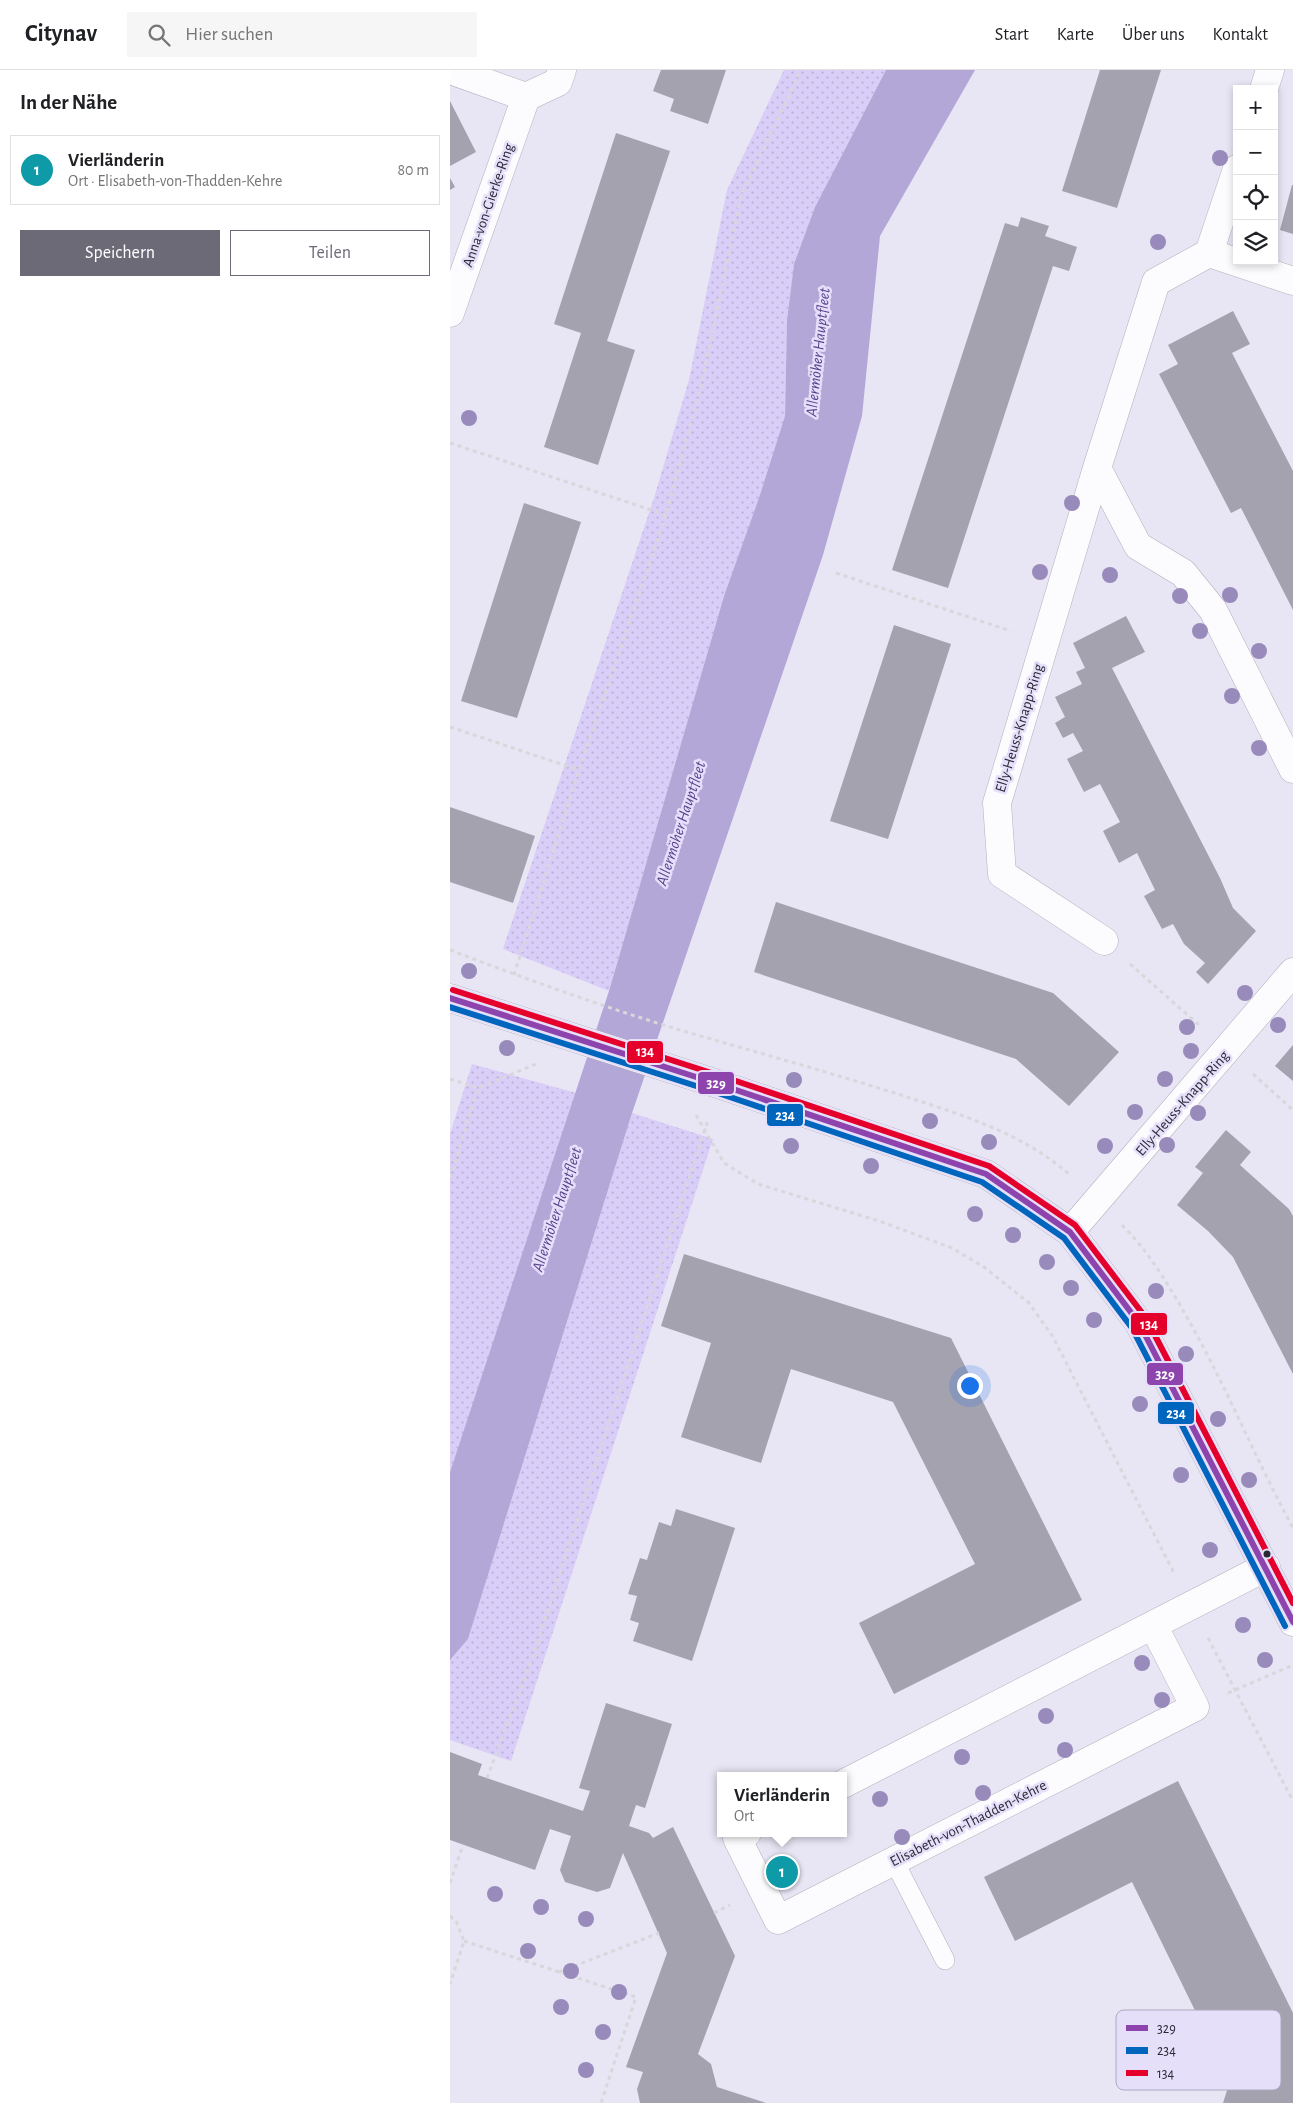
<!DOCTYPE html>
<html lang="de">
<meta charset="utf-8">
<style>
body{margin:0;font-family:"Alegreya Sans",sans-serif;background:#f6f6f6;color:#202124}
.controls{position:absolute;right:15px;top:15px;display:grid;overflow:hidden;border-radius:0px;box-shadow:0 2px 8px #0003}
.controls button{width:45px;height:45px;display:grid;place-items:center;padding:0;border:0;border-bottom:1px solid #e0e0e0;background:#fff;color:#202124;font:25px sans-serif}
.you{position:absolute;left:519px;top:1315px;width:18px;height:18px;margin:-12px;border:4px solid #fff;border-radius:50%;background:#1a73e8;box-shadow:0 0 0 8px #1a73e833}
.badge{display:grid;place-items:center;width:32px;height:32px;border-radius:50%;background:#6d6a77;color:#fff;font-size:16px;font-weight:700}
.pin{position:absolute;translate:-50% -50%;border:2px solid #fff;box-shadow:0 1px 5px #0006}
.popup{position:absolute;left:267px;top:1702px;width:130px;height:65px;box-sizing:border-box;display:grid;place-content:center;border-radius:0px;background:#fff;filter:drop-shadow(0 1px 4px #0005);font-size:16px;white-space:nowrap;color:#757577}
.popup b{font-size:19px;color:#202124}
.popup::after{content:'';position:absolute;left:50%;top:100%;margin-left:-10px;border:10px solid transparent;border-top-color:#fff}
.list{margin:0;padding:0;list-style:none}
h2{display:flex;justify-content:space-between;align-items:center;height:65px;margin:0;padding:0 20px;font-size:21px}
h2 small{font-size:16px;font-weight:400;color:#757577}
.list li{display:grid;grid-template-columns:32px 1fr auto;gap:15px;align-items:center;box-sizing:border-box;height:70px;margin:0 10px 10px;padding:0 10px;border:1px solid #e0e0e0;border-radius:0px}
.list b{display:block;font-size:19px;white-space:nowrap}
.list p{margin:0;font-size:16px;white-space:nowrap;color:#757577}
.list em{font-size:16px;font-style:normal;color:#757577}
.actions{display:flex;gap:10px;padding:15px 20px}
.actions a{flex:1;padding:11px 0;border:1px solid #6d6a77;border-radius:0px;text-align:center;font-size:18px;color:#6d6a77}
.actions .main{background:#6d6a77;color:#fff}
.icon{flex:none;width:28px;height:28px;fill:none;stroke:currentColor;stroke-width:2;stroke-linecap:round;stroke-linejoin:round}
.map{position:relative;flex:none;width:843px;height:2033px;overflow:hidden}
header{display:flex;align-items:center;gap:30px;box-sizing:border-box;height:70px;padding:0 25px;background:#fff;border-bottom:1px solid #e0e0e0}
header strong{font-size:24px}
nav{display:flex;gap:28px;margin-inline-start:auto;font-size:18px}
.search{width:350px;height:45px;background:#f6f6f6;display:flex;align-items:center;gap:12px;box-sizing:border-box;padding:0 18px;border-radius:0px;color:#757577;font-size:19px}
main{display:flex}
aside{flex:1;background:#fff}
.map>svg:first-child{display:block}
</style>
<header>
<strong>Citynav</strong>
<div class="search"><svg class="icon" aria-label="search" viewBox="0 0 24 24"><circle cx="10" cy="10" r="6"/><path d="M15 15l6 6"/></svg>Hier suchen</div>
<nav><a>Start</a><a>Karte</a><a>Über uns</a><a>Kontakt</a></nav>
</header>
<main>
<aside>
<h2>In der Nähe<small></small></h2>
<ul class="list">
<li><span class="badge" style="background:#0f9aa8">1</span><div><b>Vierländerin</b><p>Ort · Elisabeth-von-Thadden-Kehre</p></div><em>80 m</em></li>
</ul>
<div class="actions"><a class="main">Speichern</a><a>Teilen</a></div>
</aside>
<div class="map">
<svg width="843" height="2033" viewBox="0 0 843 2033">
<defs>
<pattern id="park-dots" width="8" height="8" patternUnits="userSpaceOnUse" patternTransform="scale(1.25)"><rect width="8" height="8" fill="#d8cef8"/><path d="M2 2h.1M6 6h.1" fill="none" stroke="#bab1d5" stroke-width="1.8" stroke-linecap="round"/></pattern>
</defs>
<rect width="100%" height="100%" fill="#e8e5f4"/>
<path fill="url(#park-dots)" d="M334,0H436L365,137L344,194L337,250L335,346L309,429L274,526L159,921L53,879L204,428L239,310L277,120Z
M22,994L126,1023L0,1402V1064Z
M182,1043L263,1069L61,1691L0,1670V1590L18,1569Z"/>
<path fill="#b3a7d8" d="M436,0H525L430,166L412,346L373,485L182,1043L18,1569L0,1590V1402L159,921L274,526L309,428L335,346L337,250L344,194L365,137Z"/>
<path fill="#a5a2af" d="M211,0H276L258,54L220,41L224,29L203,21Z
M650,0H711L667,138L612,121Z
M0,31L26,82L0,96Z
M166,63L220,81L157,271L185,280L148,395L94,377L131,263L104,254Z
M0,108L5,117L0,120Z
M842,115H843V164L830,160Z
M571,147L599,156L595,166L627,177L619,201L603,196L498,518L442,500L555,153L568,157Z
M783,241L800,274L782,283L843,401V540L791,438L781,443L709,304L728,294L718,275Z
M74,433L131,452L67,648L11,631Z
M676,546L695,582L662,598L770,808L783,838L806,861L758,914L746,902L755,893L734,874L723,854L712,859L694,826L705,820L687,783L669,793L653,761L670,752L650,714L634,722L617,689L633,681L623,663L613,668L605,653L615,647L605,627L632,614L626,602L635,598L623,573Z
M444,555L501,574L438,769L380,751Z
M0,737L85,766L63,833L0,812Z
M326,832L603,923L669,982L619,1036L566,989L304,902Z
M843,975V1011L825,996Z
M776,1060L801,1082L790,1095L839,1139L843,1146V1304L783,1187L758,1161L727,1135L753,1103L745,1097Z
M234,1184L501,1268L632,1530L444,1624L409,1553L525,1494L443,1332L341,1299L311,1393L231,1367L261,1273L211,1256Z
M226,1439L285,1458L242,1591L183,1571L189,1553L180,1550L187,1526L178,1524L190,1488L197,1490L209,1452L221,1456Z
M156,1633L222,1654L195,1738L186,1735L179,1756L199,1763L203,1768L223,1757L285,1886L248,1984L261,1994L267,2017L316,2033H190L187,2019L193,2002L176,1997L217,1883L173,1783L160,1818L147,1822L115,1812L110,1800L121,1766L100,1759L85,1800L0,1770V1682L32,1694L28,1705L133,1741L140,1721L129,1718Z
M728,1711L843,1943V2033H773L780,2011L785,2012L795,1975L787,1955L759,1969L682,1812L565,1871L534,1807Z"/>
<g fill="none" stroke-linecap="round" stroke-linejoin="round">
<defs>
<path id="lane" d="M444,1791L495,1890"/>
<path id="street" d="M0,0L76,27
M814,19L820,0
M787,99L759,183L706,212L647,398L688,476L733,503L763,540L843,699
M759,183L843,211
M0,243L76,27L108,12L112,0
M647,398L547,733L552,804L654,871
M0,928L271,1015L536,1104L620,1162L689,1253L843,1552
M620,1162L843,902
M393,1714L816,1497
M297,1763L287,1768L328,1850L745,1637L703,1555"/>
</defs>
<use href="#lane" stroke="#b3b0bc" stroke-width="20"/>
<use href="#street" stroke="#b3b0bc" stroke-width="29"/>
<path stroke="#d8d7db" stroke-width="3" stroke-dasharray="4 4" stroke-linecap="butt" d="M0,373L216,445
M386,503L561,561
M0,657L129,700
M0,880C79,910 159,939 240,963C310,983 381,1003 451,1025C509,1044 574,1063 621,1106
M680,894L750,956
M64,905L129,700L216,445L252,312L291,126L351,0
M803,1004L843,1040
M0,1009L28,1018L86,994
M246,1045L274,1093L308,1114L429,1151L502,1178L534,1197L579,1233L603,1267L725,1505
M0,1108L28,1018
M672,1155C700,1183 720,1217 739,1251C777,1318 806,1390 843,1458
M758,1568L843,1731
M778,1623L843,1595
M37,1708L82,1589L258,1050
M0,1813L13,1775
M264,1843L280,1835
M0,1846L6,1851L14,1871L0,1914
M14,1871L186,1927L151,2033
M109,1902L209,1863"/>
<use href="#lane" stroke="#fcfbfd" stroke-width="19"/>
<use href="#street" stroke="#fcfbfd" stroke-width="28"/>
<defs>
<path id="bus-1" d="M0,928L271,1015L536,1104L620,1162L689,1253L843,1552"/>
<path id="bus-2" d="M0,937L268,1023L532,1112L614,1168L682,1258L835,1556"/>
<path id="bus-3" d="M3,920L274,1007L539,1096L625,1155L696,1248L843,1533"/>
</defs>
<use href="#bus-1" stroke="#e5dffa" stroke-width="10"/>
<use href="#bus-2" stroke="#e5dffa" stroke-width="10"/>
<use href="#bus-3" stroke="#e5dffa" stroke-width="10"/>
<use href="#bus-1" stroke="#8e44ad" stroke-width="6"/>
<use href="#bus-2" stroke="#0065bd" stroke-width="6"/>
<use href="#bus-3" stroke="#e4002b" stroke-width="6"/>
</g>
<g fill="#988abb">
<circle cx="770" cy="88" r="8"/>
<circle cx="708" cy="172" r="8"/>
<circle cx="19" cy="348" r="8"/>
<circle cx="622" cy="433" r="8"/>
<circle cx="590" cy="502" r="8"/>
<circle cx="660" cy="505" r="8"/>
<circle cx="780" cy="525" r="8"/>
<circle cx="730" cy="526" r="8"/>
<circle cx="750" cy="561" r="8"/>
<circle cx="809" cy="581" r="8"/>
<circle cx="782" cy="626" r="8"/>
<circle cx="809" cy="678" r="8"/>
<circle cx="19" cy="901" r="8"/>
<circle cx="795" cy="923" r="8"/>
<circle cx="828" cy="955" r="8"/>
<circle cx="737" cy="957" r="8"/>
<circle cx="57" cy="978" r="8"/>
<circle cx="741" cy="981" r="8"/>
<circle cx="715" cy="1009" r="8"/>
<circle cx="344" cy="1010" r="8"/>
<circle cx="685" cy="1042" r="8"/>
<circle cx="748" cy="1043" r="8"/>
<circle cx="480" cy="1051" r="8"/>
<circle cx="539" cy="1072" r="8"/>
<circle cx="717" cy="1075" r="8"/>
<circle cx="341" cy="1076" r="8"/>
<circle cx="655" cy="1076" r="8"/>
<circle cx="421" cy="1096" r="8"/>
<circle cx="525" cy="1144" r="8"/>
<circle cx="563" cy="1165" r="8"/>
<circle cx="597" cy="1192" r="8"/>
<circle cx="621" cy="1218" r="8"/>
<circle cx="706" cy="1221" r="8"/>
<circle cx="644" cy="1250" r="8"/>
<circle cx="736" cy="1284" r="8"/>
<circle cx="690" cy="1334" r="8"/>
<circle cx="768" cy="1349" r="8"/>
<circle cx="731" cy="1405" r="8"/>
<circle cx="799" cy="1410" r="8"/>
<circle cx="760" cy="1480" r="8"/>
<circle cx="793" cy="1555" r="8"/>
<circle cx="815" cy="1590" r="8"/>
<circle cx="692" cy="1593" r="8"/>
<circle cx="712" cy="1630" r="8"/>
<circle cx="596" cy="1646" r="8"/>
<circle cx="615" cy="1680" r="8"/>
<circle cx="512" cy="1687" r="8"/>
<circle cx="533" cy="1723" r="8"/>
<circle cx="430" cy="1729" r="8"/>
<circle cx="452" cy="1767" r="8"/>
<circle cx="45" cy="1824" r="8"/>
<circle cx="91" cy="1837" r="8"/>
<circle cx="136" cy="1849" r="8"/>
<circle cx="78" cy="1881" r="8"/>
<circle cx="121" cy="1901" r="8"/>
<circle cx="169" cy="1922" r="8"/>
<circle cx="111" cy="1937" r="8"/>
<circle cx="153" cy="1962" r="8"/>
<circle cx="136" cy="2000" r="8"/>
</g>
<circle fill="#2b2834" stroke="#e5dffa" stroke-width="2" cx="817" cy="1484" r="4.5"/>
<g text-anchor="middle" stroke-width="5" stroke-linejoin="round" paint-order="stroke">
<g font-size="15" fill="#2b2834" stroke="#e5dffa">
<text transform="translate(38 135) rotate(-71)" y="5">Anna-von-Gierke-Ring</text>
<text transform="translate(569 658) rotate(-73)" y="5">Elly-Heuss-Knapp-Ring</text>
<text transform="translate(732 1033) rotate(-49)" y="5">Elly-Heuss-Knapp-Ring</text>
<text transform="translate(518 1753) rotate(-27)" y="5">Elisabeth-von-Thadden-Kehre</text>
</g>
<g font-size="16" font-style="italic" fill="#563e8b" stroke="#e5dffa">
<text transform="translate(367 282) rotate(-84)" y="6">Allermöher Hauptfleet</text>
<text transform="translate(230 753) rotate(-72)" y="6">Allermöher Hauptfleet</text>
<text transform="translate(106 1139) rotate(-72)" y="6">Allermöher Hauptfleet</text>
</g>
</g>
<rect x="666" y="1940" width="165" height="80" rx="8" fill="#e5dffa" stroke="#ada8bf" stroke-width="1"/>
<rect x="676" y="1955" width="22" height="6" fill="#8e44ad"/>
<rect x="676" y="1977" width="22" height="7" fill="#0065bd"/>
<rect x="676" y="2000" width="22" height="6" fill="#e4002b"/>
<g font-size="14" fill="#2b2834">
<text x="707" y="1963">329</text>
<text x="707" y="1985">234</text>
<text x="707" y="2008">134</text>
</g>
<g stroke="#e5dffa" stroke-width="2">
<rect x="176" y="970" width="38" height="24" rx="5" fill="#e4002b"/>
<rect x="247" y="1001" width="38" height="24" rx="5" fill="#8e44ad"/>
<rect x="316" y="1033" width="38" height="24" rx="5" fill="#0065bd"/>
<rect x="680" y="1242" width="38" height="24" rx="5" fill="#e4002b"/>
<rect x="696" y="1292" width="38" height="24" rx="5" fill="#8e44ad"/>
<rect x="707" y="1331" width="38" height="24" rx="5" fill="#0065bd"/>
</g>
<g font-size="14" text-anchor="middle" font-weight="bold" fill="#fff">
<text x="195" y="986">134</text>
<text x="266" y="1018">329</text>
<text x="335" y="1050">234</text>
<text x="699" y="1259">134</text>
<text x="715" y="1309">329</text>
<text x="726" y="1348">234</text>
</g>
</svg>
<div class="controls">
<button>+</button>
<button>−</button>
<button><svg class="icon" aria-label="locate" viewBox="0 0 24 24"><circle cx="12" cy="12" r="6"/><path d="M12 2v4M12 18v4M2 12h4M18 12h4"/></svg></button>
<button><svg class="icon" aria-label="layers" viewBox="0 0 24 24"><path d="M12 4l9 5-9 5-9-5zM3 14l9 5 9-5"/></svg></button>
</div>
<div class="you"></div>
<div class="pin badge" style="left:332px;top:1802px;background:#0f9aa8">1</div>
<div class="popup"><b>Vierländerin</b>Ort</div>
</div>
</main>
